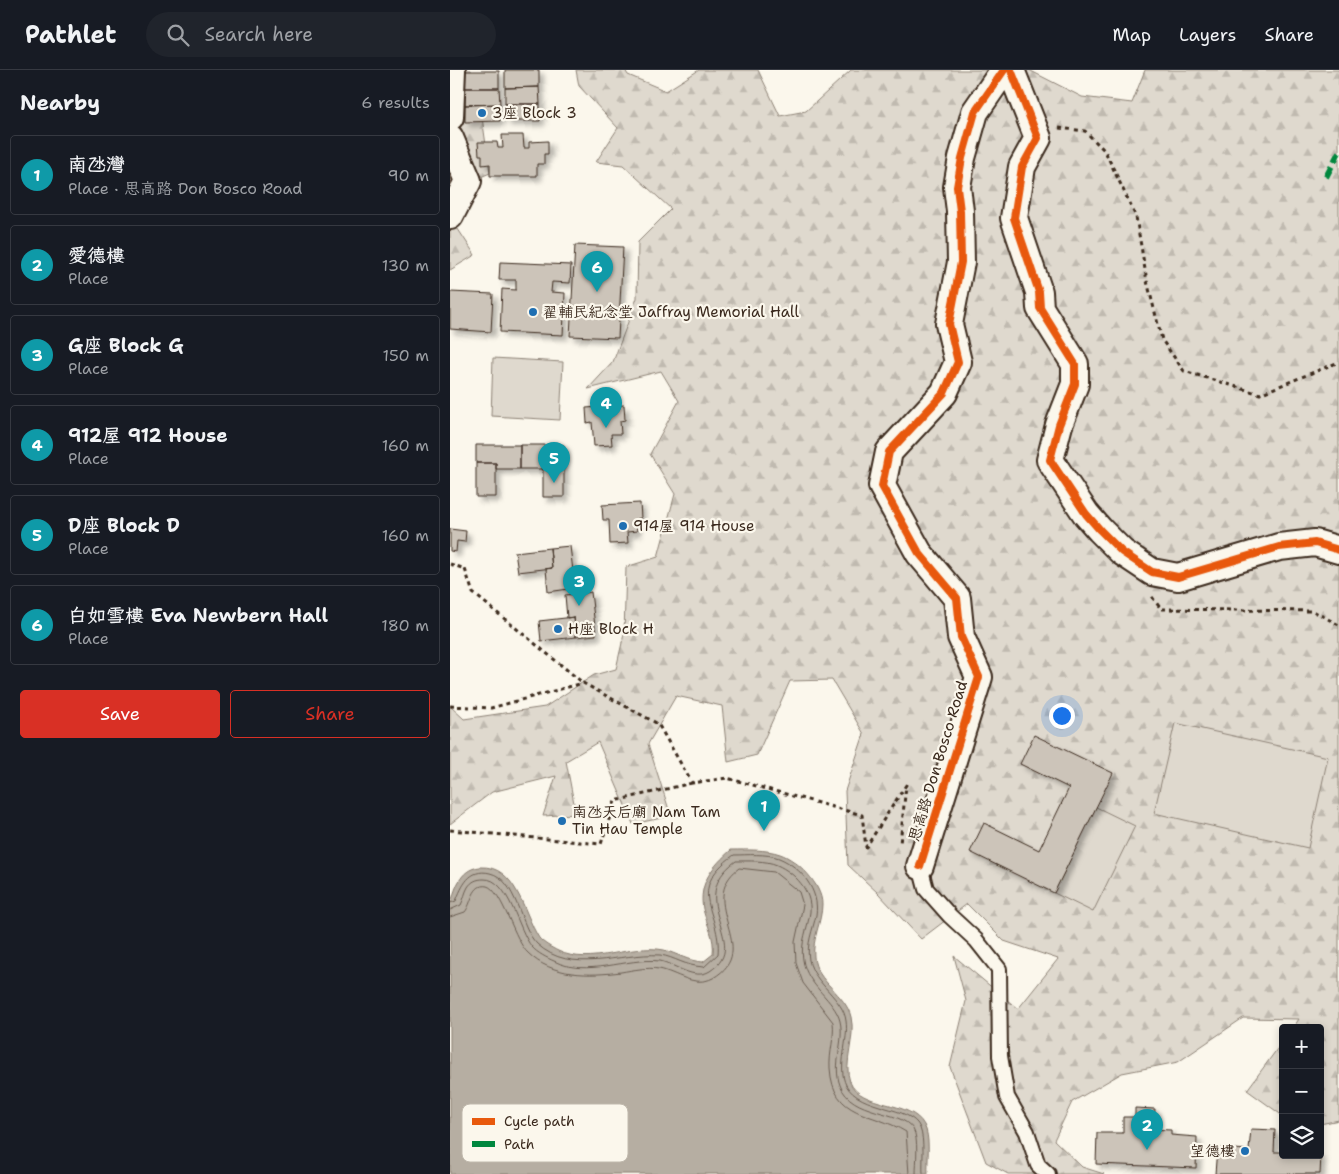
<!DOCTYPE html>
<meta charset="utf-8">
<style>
body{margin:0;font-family:"Shantell Sans","LXGW WenKai TC",sans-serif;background:#20242c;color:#f1f3f6}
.controls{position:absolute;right:15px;bottom:15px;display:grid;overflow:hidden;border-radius:5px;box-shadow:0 2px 8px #0003}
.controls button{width:45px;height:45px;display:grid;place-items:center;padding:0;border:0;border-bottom:1px solid #363941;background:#171b24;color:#f1f3f6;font:25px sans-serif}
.you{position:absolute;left:611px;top:645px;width:18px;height:18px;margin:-12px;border:4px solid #fff;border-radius:50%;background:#1a73e8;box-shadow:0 0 0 8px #1a73e833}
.badge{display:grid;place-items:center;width:32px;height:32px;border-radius:50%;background:#d93025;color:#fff;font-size:16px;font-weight:700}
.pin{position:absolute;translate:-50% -41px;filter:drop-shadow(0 1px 2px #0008)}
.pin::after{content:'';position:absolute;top:26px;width:18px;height:15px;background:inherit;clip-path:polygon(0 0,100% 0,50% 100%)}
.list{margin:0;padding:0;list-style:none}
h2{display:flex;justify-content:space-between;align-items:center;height:65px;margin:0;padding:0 20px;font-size:21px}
h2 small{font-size:16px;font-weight:400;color:#9ea1a6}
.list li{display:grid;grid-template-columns:32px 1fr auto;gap:15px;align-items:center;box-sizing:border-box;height:80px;margin:0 10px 10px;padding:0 10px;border:1px solid #363941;border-radius:5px}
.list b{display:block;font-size:19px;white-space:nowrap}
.list p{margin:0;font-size:16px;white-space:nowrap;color:#9ea1a6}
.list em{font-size:16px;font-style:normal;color:#9ea1a6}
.actions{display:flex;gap:10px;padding:15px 20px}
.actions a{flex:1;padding:11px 0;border:1px solid #d93025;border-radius:5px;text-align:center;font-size:18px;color:#d93025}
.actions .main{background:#d93025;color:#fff}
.icon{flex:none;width:28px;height:28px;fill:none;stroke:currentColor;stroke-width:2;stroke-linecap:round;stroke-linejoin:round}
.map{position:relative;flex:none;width:889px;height:1104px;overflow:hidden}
header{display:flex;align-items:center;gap:30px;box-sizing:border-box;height:70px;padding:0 25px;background:#171b24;border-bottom:1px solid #363941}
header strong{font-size:24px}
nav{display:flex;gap:28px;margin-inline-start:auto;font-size:18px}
.search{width:350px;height:45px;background:#20242c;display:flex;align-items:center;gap:12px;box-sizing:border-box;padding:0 18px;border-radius:28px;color:#9ea1a6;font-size:19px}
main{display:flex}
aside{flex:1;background:#171b24}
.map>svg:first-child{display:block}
</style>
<header>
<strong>Pathlet</strong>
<div class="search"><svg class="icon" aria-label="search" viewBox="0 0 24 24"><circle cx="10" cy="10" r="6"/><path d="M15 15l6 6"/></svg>Search here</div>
<nav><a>Map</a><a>Layers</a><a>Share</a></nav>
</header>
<main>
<aside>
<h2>Nearby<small>6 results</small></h2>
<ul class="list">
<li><span class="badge" style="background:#0f9aa8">1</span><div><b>南氹灣</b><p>Place · 思高路 Don Bosco Road</p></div><em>90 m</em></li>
<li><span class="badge" style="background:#0f9aa8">2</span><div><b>愛德樓</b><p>Place</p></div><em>130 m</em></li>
<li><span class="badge" style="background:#0f9aa8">3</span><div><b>G座 Block G</b><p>Place</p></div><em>150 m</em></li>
<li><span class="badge" style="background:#0f9aa8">4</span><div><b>912屋 912 House</b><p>Place</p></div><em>160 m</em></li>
<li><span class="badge" style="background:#0f9aa8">5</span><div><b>D座 Block D</b><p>Place</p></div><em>160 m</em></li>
<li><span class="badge" style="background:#0f9aa8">6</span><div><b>白如雪樓 Eva Newbern Hall</b><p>Place</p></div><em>180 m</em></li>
</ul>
<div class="actions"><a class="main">Save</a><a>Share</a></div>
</aside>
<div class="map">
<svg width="889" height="1104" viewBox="0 0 889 1104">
<defs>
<pattern id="forest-firs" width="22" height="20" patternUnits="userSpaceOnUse" patternTransform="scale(1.25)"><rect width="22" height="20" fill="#dfd9ce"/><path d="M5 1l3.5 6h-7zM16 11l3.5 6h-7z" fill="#c0bab0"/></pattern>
<filter id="shadow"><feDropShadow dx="4.5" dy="4.5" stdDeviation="2.5" flood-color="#0004"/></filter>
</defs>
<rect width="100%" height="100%" fill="#fbf7ec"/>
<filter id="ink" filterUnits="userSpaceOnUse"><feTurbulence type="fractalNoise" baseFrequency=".02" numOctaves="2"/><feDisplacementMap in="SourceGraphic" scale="10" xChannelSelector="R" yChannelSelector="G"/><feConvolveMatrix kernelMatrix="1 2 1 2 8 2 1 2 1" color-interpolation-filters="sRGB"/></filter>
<g filter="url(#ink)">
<path fill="url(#forest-firs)" stroke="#8d8276" d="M0,0H21L28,19L40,103L0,120Z
M126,0H175L178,5L216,21L249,0H308L330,46L356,41L401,0H579L632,27L682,33L695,0H889V1050L870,1054V958H843L849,949L793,948L728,992L672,1003L622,1032L604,1070L632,1097L654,1104H558L536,1092L500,997L516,931L504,886L568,939L608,889L554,871L517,834L471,869L428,823L398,795L395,721L414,664L382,610L340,611L307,685L278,692L272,636L226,626L198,674L221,746L183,754L148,672L116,691L126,744L93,746L106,706L42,722L0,754V636L14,649L95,637L144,605L166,599L174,564L176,497L208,487L225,424L200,384L229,331L211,301L138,319L163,292L187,228L188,172L221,139L173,95L146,92L168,58L129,16Z
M0,147L25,185L0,200Z
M833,971V1046L797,1020Z"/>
<path fill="#dfd9ce" stroke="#8d8276" d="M43,288L113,292L110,350L41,346Z
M725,653L878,687L858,778L704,743Z
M646,737L685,756L643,842L604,823Z"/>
<path fill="#b6aea2" stroke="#85796d" d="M281,780C297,780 316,779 330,784C348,790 372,815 372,834C372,852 362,868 364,887C366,912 396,924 401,947C406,968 393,992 400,1012C410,1038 461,1030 474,1055C481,1067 477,1090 478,1104H0V836C5,820 9,799 30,797C67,795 73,843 89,868C93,873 102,878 108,881C141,897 180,873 214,880C228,884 238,891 253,892L263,884C265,867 257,856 253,839C248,813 263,796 281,780Z"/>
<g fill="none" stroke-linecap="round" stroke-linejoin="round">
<path stroke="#6c5f53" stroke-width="1" d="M0,833L6,831C12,816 19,798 40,803C67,809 70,858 87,874C122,906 170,882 210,885C225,887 234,896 254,897L268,884C272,842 233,822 284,785C297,785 316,783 329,788C351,797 370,821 366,845C363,860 356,874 359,890C364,914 394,929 396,951C399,970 387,997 396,1015C410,1041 461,1035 470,1058C475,1071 472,1090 473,1104
M0,840L11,835C14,829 15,822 18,817C22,811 27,809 34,809C59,808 68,861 82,877C87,883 97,888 104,891C137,908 176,887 210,891C225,894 244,911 260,901C303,873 232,830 286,791C298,791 316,790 327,795C345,803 362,821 360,842C358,858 350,873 353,890C357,916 385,930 390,951C395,972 382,994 390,1015C401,1046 450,1039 463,1059C469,1069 466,1092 466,1104
M0,847L15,842C22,834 22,813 37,816C52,820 65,872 78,883C102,907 140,906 171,902C183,900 197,897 209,899C226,902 244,918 263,908C313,879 244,832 289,798L324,802L349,822L353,835L345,872L346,893L353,913L383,952C385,967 379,982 380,998C383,1049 422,1041 456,1062L459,1104"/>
</g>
<path fill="#ccc4b9" stroke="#3b2a1e" filter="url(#shadow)" d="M55,0H89V17L55,18Z
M15,1H49V18H15Z
M89,17L90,34H55V18Z
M15,18H49L50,34L15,35Z
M50,34V51L15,52V35Z
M55,34H90V51H56Z
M52,65H73L74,78H79V72L98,71V84H94V94H87V106H40V94L32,95V85H29L28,72H47L48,78H53Z
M125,175L173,177L168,268L120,266Z
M50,192L121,195L120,213L102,212L101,222L115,223L113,265L50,262L52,219L66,220V210H49Z
M0,222L43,224L41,262L0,259Z
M174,335L175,350L170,351L171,364H161L162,375L144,376L142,352L137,353L136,338Z
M26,375H70V399H46V393H26Z
M70,375H114V393H93V399H70Z
M26,393H46V427H26Z
M93,393H114V427H93Z
M190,433L191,448L186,449L187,461L177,462L178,473L160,474L159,450H153L152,435Z
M0,459L16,461L15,472L7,471L6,482L0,481Z
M120,476L125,518L98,522L96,499L102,498L100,478Z
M100,478L102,498L68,502L65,482Z
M141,522L146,565L126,567L124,547L117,548L115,525Z
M124,547L126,567L91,571L89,551Z
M584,665L663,703L604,823L520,782L534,753L589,780L619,718L570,694Z
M685,1038L705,1039L704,1052H699L698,1059L721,1060V1065L747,1067L746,1098L646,1094L647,1063H673V1047H685Z
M801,1059L825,1060L824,1082H833V1085H871L870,1104H765L767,1078L799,1080Z"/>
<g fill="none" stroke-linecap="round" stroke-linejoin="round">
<defs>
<path id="service" d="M470,796L476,819L500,846L526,870L549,899L550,986L557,1027L577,1062L588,1095L598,1104"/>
<path id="minor" d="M561,0L588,68L572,97L564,148L589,222L590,238L625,294V314L609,355L600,390L636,444L650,460L672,482L702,502L728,507L829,477L865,473L889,480
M0,47L2,0
M0,68L18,111L0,146
M470,796L529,607L511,567L507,528L469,483L432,416L439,382L494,323L508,292L499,254L511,192L510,141L507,117L512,88L525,42L554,0"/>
</defs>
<use href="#service" stroke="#3b2a1e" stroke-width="18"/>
<use href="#minor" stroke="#3b2a1e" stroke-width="30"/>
<path stroke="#3b2a1e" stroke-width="3" stroke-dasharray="4 4" stroke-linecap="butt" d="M609,58L635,61L655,81L686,147L697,211L712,270L734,301L810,324L889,292
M0,494L15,499L23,523L133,613
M702,527L711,539L863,541L889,555
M0,636L41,638L133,613L208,654L242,713L277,708L412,745L416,777L456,715L450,774
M0,760L151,774L165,731L242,713"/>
<use href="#service" stroke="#fbf7ec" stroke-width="14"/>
<use href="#minor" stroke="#fbf7ec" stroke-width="26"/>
<path stroke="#00873e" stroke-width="6" stroke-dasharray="12 6" stroke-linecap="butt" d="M876,107L889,82"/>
<defs>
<path id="cycleway" d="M561,0L588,68L572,97L564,148L589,222L590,238L625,294V314L609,355L600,390L636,444L650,460L672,482L702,502L728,507L829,477L865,473L889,480
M470,796L529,607L511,567L507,528L469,483L432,416L439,382L494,323L508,292L499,254L511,192L510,141L507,117L512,88L525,42L554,0"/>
</defs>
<use href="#cycleway" stroke="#fbf7ec" stroke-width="11"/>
<use href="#cycleway" stroke="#e8590c" stroke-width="8"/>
</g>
</g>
<g fill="#1f6fb2" stroke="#fbf7ec" stroke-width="2">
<circle cx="32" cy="43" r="5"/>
<circle cx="83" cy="242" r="5"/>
<circle cx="173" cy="456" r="5"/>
<circle cx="108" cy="559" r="5"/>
<circle cx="112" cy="751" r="5"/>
<circle cx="795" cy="1081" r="5"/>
</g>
<g text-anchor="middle" stroke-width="4.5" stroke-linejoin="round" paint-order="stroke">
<g font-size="15" fill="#3b2a1e" stroke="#fbf7ec" text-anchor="start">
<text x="42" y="48">3座 Block 3</text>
<text x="93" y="247">翟輔民紀念堂 Jaffray Memorial Hall</text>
<text x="183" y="461">914屋 914 House</text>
<text x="118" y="564">H座 Block H</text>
<text x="122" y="747">南氹天后廟 Nam Tam<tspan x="122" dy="17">Tin Hau Temple</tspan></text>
<text x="785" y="1086" text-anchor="end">望德樓</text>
</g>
<g font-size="15" fill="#3b2a1e" stroke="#fbf7ec">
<text transform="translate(488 691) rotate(-73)" y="5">思高路 Don Bosco Road</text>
</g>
</g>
<rect x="12" y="1034" width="166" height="58" rx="8" fill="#fbf7ec" stroke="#c1baae" stroke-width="1"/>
<rect x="22" y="1048" width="23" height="7" fill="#e8590c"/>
<rect x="22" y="1071" width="23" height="6" fill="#00873e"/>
<g font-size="14" fill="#3b2a1e">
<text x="54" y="1056">Cycle path</text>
<text x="54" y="1079">Path</text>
</g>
</svg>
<div class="controls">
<button>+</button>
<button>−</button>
<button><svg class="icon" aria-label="layers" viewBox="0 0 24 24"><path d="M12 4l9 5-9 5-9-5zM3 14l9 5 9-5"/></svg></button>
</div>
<div class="you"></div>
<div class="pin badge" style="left:314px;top:761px;background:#0f9aa8">1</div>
<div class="pin badge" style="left:697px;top:1080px;background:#0f9aa8">2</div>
<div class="pin badge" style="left:129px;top:536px;background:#0f9aa8">3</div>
<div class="pin badge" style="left:156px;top:358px;background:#0f9aa8">4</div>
<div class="pin badge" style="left:104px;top:413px;background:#0f9aa8">5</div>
<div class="pin badge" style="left:147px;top:222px;background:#0f9aa8">6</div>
</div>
</main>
